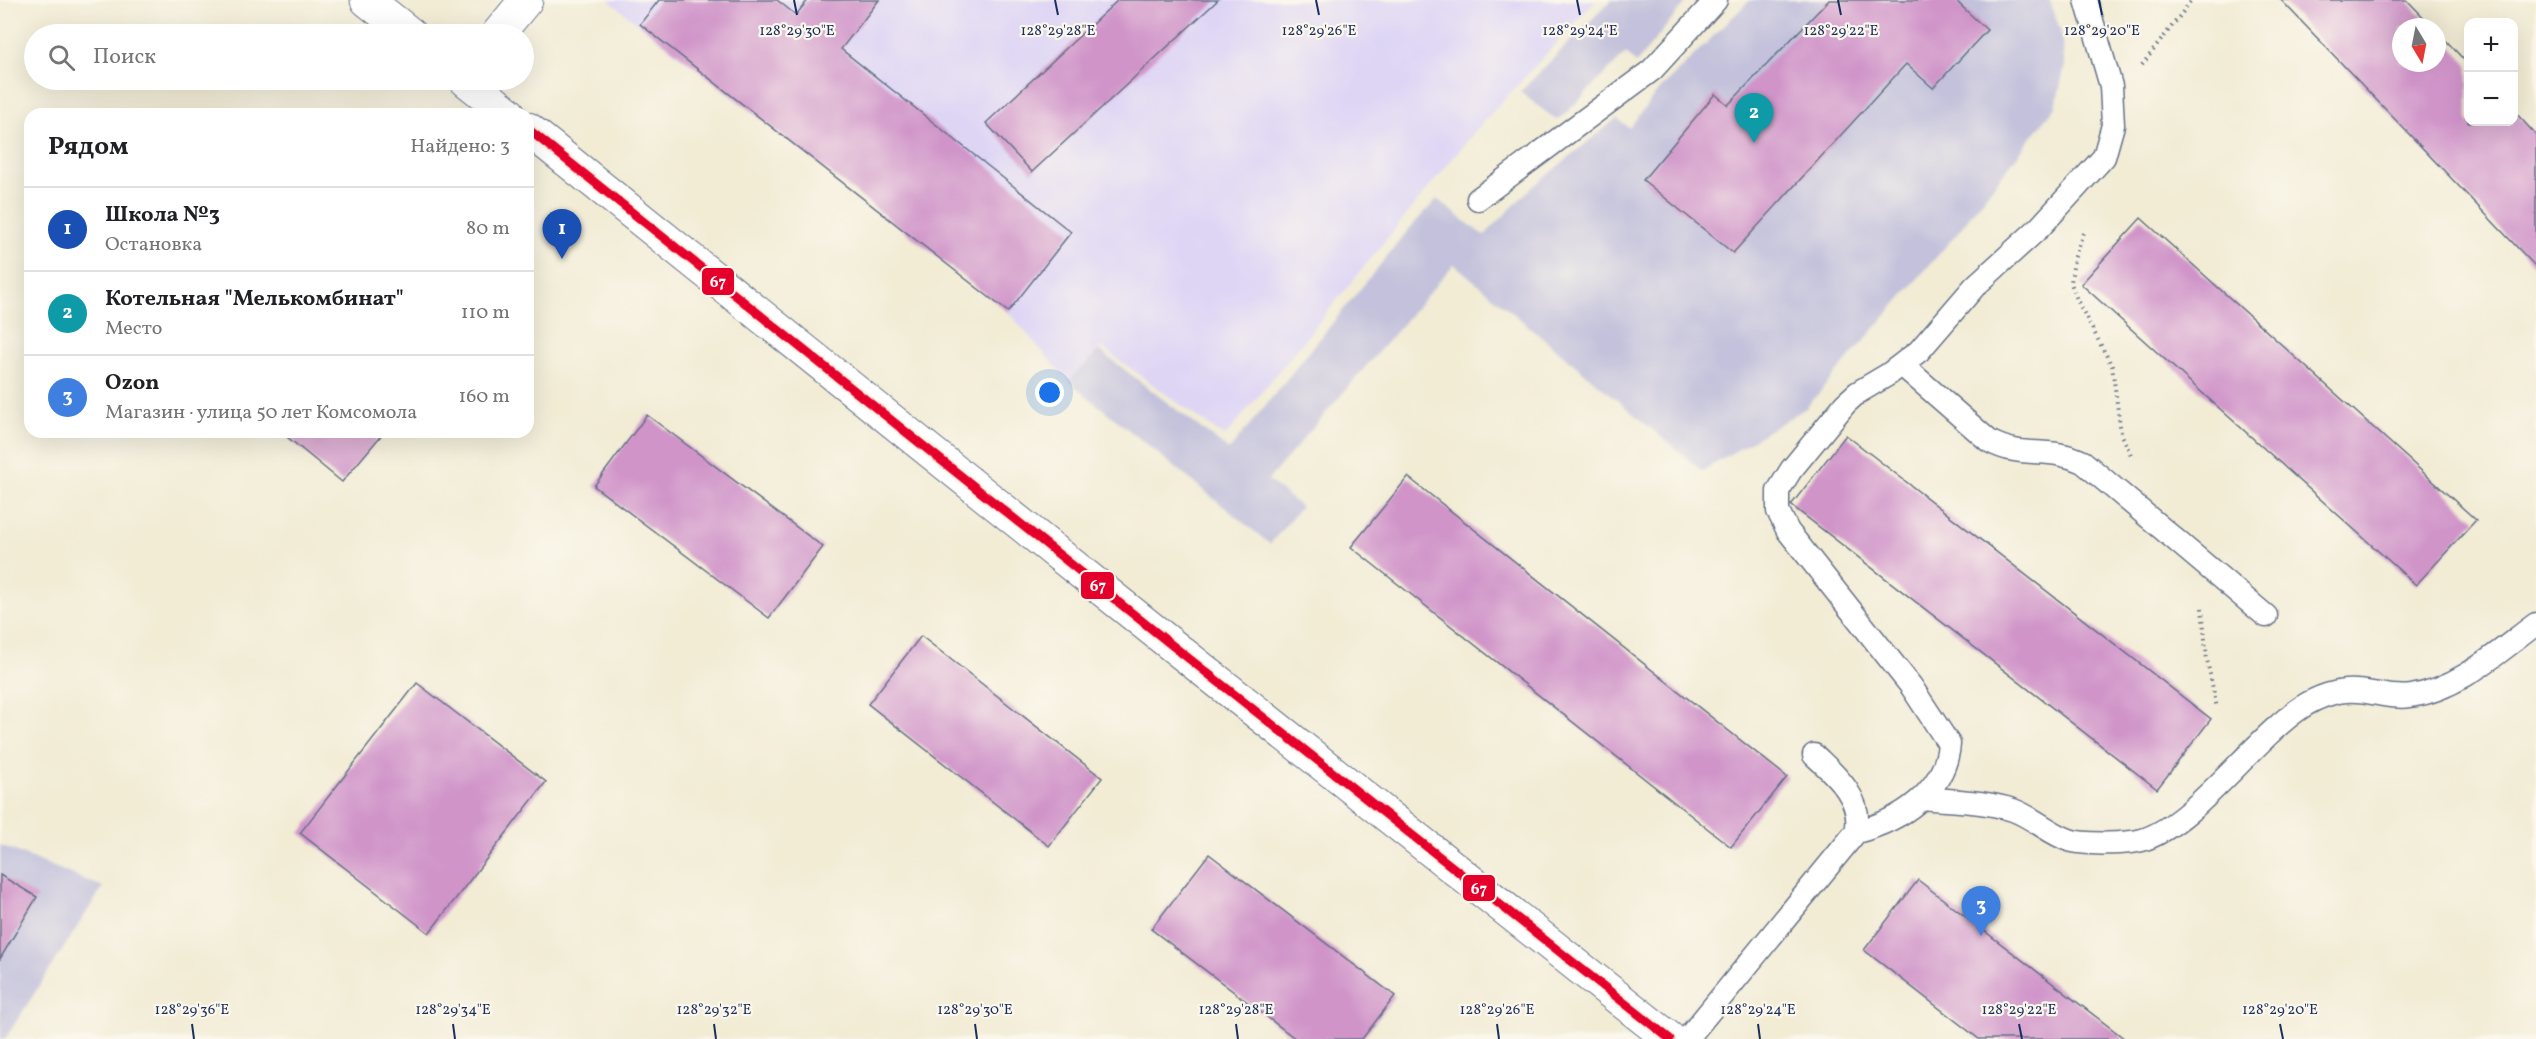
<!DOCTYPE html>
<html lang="ru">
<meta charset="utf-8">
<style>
body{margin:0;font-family:Vollkorn,serif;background:#f2f2f2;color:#202124}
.controls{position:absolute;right:18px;top:18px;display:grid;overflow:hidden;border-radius:12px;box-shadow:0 6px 24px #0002}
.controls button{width:54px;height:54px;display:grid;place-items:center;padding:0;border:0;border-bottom:2px solid #e0e0e0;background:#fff;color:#202124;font:30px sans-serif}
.compass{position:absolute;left:2392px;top:18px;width:54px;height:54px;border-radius:50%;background:#fff;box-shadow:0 6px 24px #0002;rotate:170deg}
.you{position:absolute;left:1050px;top:393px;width:21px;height:21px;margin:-15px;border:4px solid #fff;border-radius:50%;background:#1a73e8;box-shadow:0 0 0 9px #1a73e833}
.badge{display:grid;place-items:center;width:39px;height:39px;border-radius:50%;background:#b5179e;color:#fff;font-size:20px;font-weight:700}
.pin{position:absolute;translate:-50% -50px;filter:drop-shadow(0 2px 3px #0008)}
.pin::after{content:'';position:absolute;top:32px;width:21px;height:18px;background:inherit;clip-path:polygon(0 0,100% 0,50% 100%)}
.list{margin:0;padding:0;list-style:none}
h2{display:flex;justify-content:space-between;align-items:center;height:78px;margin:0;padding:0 24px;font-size:26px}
h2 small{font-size:20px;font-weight:400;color:#757577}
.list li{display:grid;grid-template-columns:39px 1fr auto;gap:18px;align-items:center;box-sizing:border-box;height:84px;padding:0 24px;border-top:2px solid #e0e0e0}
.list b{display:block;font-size:22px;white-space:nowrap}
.list p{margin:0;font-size:20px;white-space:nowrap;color:#757577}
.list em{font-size:20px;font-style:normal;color:#757577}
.icon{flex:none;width:33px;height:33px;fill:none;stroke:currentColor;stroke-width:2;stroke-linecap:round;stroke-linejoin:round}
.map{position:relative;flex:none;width:2536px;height:1039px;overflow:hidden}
.search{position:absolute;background:#fff;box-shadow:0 6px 24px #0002;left:24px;top:24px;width:510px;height:66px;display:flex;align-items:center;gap:15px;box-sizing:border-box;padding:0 21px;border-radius:33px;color:#757577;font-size:22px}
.panel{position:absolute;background:#fff;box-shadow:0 6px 24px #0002;left:24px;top:108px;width:510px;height:330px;border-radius:18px}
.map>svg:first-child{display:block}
</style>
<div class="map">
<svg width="2536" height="1039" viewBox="0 0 2536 1039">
<rect width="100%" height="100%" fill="#fbf7ec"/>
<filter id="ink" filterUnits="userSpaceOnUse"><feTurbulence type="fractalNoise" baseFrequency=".0167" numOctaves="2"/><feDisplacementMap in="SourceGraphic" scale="12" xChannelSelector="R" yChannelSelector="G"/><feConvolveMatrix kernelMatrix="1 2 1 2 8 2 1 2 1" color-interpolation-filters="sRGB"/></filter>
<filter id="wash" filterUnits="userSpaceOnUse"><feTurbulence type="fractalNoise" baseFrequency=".008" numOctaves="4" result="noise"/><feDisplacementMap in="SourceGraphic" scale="24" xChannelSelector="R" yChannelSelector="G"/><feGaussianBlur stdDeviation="1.35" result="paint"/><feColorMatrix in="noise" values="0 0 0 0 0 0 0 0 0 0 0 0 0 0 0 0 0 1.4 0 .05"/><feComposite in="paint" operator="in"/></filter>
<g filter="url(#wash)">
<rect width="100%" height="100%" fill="#f2ecd5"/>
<path fill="#ded5f5" d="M608,0H1596L1477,129L1225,437L1101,347L1068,381L1008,312Z"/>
<path fill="#c3c1db" d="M1611,0H1688L1636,63L1626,53L1558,121L1520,92Z
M1750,0H2049L2060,29L2065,65L2056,106L1953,238L1806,408L1702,471L1454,264L1268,480L1301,507L1270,544L1068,381L1099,350L1229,450L1410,228L1437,199L1484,236L1530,189L1617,118L1629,128L1658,91Z
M0,845L103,887L5,1039H0Z"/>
<g id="blocks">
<path fill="#d094c9" d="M659,0H777L796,15L808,0H879L841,49L1071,232L1008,312L640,24Z
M1118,0H1218L1032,172L986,123Z
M1829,0H1955L1987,30L1933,88L1906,64L1733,253L1643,180L1715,94L1728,105Z
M2281,0H2407L2433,27H2401V63H2437V31L2468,64V122H2514V111L2536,135V267Z
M2141,218L2476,520L2416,585L2081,284Z
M647,415L823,547L769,618L594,486Z
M281,432H384L342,482Z
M1846,435L2211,719L2157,789L1791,505Z
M1408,477L1787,777L1731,847L1351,547Z
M921,636L1102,778L1049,846L868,704Z
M417,683L546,782L429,933L300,833Z
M1209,854L1395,996L1362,1039H1296L1151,929Z
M0,875L37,897L0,959Z
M1918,880L2125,1039H1979L1864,950Z"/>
</g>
</g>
<g filter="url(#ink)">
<use href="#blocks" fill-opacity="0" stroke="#667188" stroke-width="1.5"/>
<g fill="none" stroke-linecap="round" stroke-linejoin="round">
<defs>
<path id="lane" d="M1478,199L1652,70L1716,0
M1902,365L1989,441C2024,460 2048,445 2083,462L2266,616
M1923,798C1952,801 1986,801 2013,810C2033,817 2050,834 2069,840C2083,845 2128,844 2142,840C2194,825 2253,739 2302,707C2317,697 2339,689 2357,691C2376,692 2392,699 2411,696C2459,689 2499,651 2536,624
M1856,832C1900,821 1945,792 1949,744L1911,686L1788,531L1778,511V491L1791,470L1845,404L1857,393L1889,374L1919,351L1975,286L2040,227L2104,157L2113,125L2111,86L2086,0
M1687,1039L1856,832C1864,800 1836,775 1814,755"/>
<path id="street" d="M498,34L526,0"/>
<path id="secondary" d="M367,0L410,34
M466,80L509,114
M528,129L1173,646L1670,1039"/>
</defs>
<use href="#lane" stroke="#667188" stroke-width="25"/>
<use href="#street" stroke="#667188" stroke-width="35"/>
<use href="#secondary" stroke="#667188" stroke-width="35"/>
<path stroke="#667188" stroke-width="4" stroke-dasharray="1.5 4.5" stroke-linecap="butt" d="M2142,65L2192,0
M2083,233L2074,259L2071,283L2077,300L2112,366L2121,433L2132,457
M2202,608L2207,660L2217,708"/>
<use href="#lane" stroke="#fff" stroke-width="22"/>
<use href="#street" stroke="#fff" stroke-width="33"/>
<use href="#secondary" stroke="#fff" stroke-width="33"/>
<defs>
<path id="bus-1" d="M528,129L1173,646L1670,1039"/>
</defs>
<use href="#bus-1" stroke="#fbf7ec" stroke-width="14"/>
<use href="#bus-1" stroke="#e4002b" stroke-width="9"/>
</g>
</g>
<path fill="none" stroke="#1b2f5e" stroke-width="2" d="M794,0L797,15M1055,0L1058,15M1316,0L1319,15M1577,0L1580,15M1838,0L1841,15M2099,0L2102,15M192,1024L194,1039M453,1024L455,1039M714,1024L716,1039M975,1024L977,1039M1236,1024L1238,1039M1497,1024L1499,1039M1758,1024L1760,1039M2019,1024L2022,1039M2280,1024L2283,1039"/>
<g font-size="15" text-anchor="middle" fill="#1b2f5e" stroke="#fbf7ec" stroke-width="4.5" stroke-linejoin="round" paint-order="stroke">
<text x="797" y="35">128°29'30"E</text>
<text x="1058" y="35">128°29'28"E</text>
<text x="1319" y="35">128°29'26"E</text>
<text x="1580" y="35">128°29'24"E</text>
<text x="1841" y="35">128°29'22"E</text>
<text x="2102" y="35">128°29'20"E</text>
<text x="192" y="1014">128°29'36"E</text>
<text x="453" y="1014">128°29'34"E</text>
<text x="714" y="1014">128°29'32"E</text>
<text x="975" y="1014">128°29'30"E</text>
<text x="1236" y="1014">128°29'28"E</text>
<text x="1497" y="1014">128°29'26"E</text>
<text x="1758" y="1014">128°29'24"E</text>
<text x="2019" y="1014">128°29'22"E</text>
<text x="2280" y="1014">128°29'20"E</text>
</g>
<g stroke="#fbf7ec" stroke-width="2">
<rect x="701" y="267" width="34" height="29" rx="6" fill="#e4002b"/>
<rect x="1080" y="571" width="35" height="29" rx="6" fill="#e4002b"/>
<rect x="1462" y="874" width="34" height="28" rx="6" fill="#e4002b"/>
</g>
<g font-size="16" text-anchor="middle" font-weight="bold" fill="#fff">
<text x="718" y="287">67</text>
<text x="1098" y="591">67</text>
<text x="1479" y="894">67</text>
</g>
</svg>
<div class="controls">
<button>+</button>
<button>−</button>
</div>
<svg class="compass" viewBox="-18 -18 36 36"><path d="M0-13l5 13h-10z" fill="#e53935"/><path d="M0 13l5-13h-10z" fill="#757577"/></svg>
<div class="you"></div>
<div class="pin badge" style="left:562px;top:259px;background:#1a4fb4">1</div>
<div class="pin badge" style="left:1754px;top:143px;background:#0f9aa8">2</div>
<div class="pin badge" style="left:1981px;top:936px;background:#3f7fe0">3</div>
<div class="search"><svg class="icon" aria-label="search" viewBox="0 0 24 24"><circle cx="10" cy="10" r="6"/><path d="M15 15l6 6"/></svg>Поиск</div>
<section class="panel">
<h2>Рядом<small>Найдено: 3</small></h2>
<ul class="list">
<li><span class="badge" style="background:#1a4fb4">1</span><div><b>Школа №3</b><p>Остановка</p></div><em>80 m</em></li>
<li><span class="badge" style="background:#0f9aa8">2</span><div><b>Котельная &quot;Мелькомбинат&quot;</b><p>Место</p></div><em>110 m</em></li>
<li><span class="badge" style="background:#3f7fe0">3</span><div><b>Ozon</b><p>Магазин · улица 50 лет Комсомола</p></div><em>160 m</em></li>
</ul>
</section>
</div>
